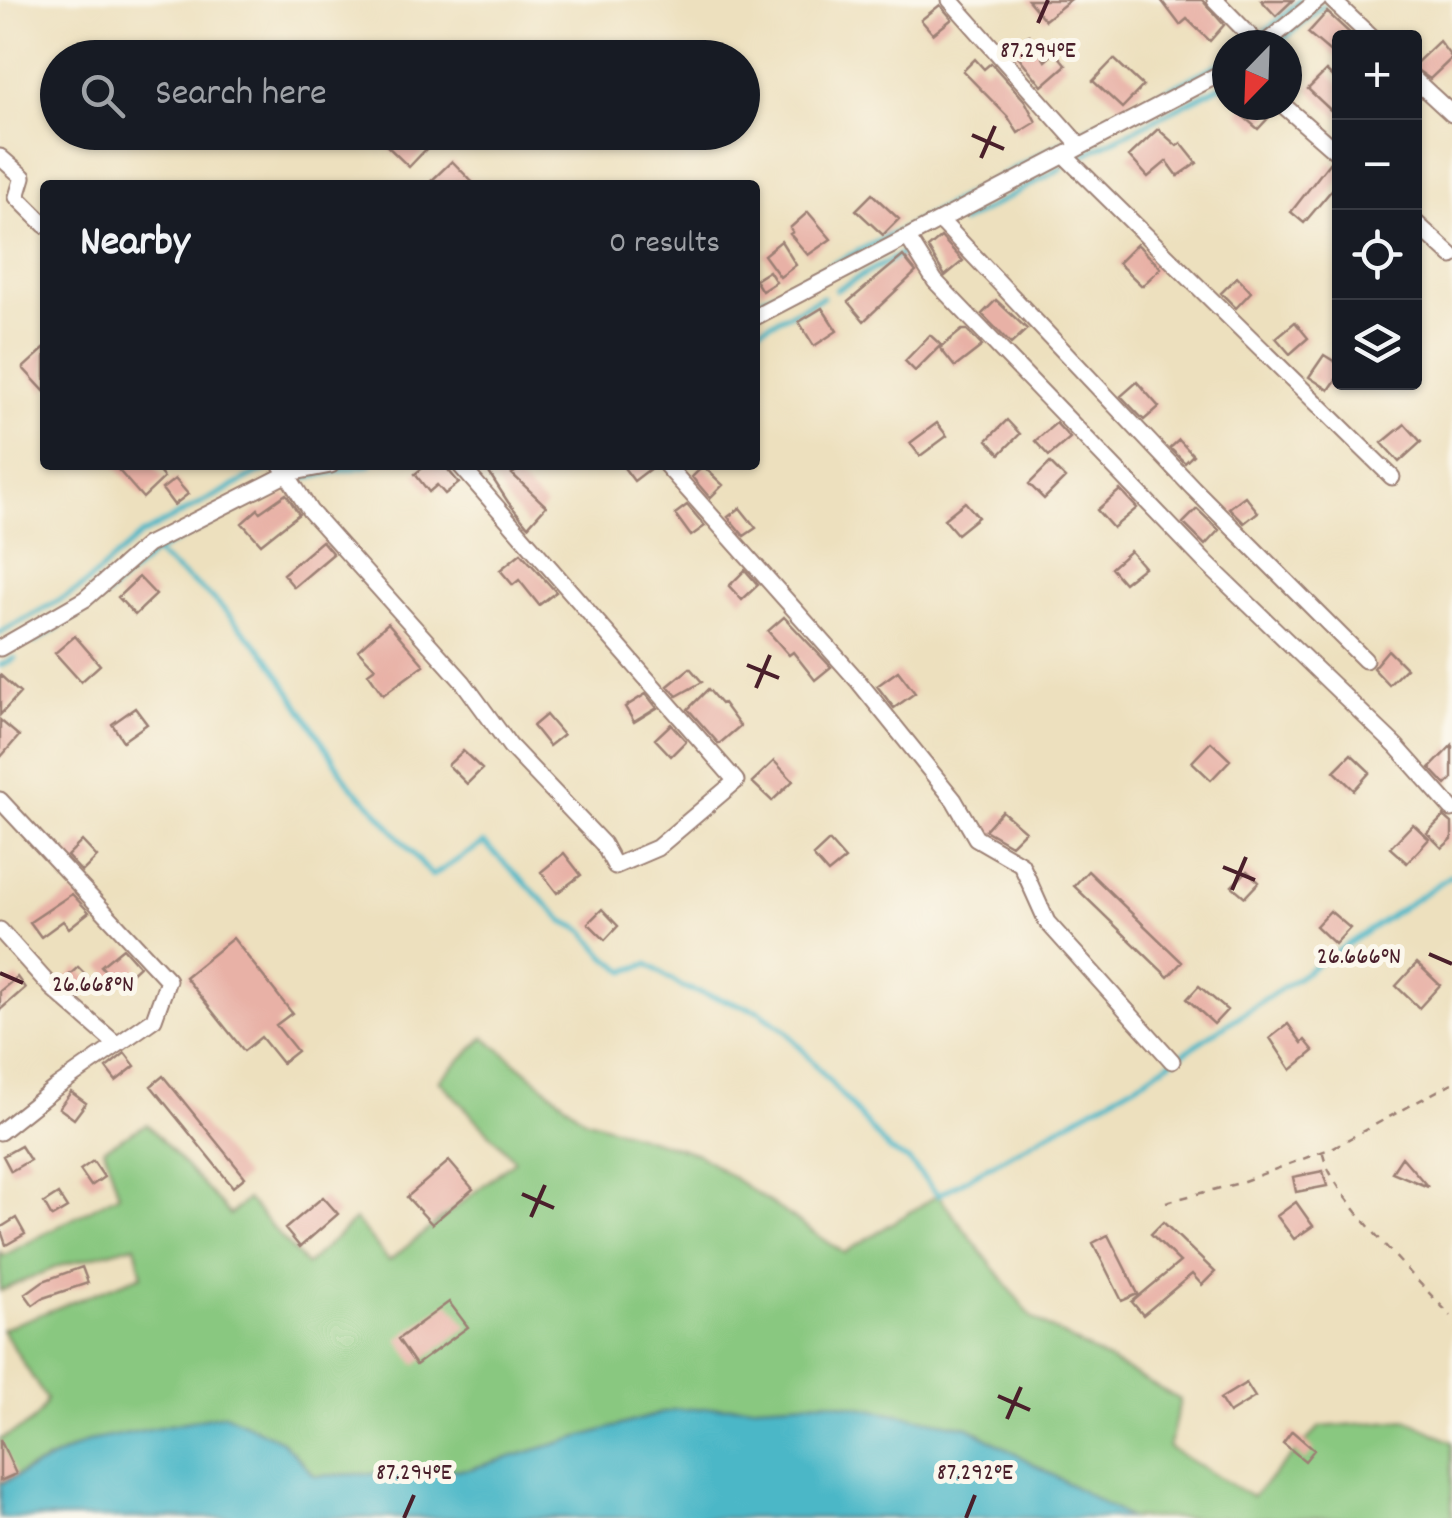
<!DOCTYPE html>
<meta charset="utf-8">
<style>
body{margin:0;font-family:Dekko,sans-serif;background:#242831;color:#f1f3f6}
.controls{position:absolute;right:30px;top:30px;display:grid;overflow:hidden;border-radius:10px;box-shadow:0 2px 8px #0004}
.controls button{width:90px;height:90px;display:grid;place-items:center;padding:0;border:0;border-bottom:2px solid #363941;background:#171b24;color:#f1f3f6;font:50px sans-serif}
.compass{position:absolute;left:1212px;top:30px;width:90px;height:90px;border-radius:50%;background:#171b24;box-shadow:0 2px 8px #0004;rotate:203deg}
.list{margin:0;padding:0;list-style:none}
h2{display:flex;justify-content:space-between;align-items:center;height:130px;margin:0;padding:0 40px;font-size:42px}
h2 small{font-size:32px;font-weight:400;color:#9ea1a6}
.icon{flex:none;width:55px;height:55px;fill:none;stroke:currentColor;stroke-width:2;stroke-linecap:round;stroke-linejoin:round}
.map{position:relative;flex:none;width:1452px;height:1518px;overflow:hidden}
.search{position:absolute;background:#171b24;box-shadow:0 2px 8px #0004;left:40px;top:40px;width:720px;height:110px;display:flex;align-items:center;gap:25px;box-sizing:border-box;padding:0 35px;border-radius:55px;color:#9ea1a6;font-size:38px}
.panel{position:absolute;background:#171b24;box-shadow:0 2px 8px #0004;left:40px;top:180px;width:720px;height:290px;border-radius:10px}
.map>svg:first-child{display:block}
</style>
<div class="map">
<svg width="1452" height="1518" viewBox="0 0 1452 1518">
<rect width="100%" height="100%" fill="#fbf7ec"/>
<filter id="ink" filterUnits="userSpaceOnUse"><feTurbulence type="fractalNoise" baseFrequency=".01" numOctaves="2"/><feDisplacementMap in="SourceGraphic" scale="20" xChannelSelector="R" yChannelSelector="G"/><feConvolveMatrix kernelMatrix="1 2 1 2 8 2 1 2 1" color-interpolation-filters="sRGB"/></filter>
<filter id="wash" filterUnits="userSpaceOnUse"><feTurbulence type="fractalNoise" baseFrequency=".0048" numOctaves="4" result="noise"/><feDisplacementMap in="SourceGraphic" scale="40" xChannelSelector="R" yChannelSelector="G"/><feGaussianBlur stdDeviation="2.25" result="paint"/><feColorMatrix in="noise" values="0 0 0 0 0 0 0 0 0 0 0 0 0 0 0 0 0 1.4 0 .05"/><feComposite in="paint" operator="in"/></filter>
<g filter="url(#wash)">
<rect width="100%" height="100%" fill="#ede0be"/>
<path fill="#89c880" stroke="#6a7456" stroke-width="2.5" d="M485,1037L584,1119L698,1154L844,1253L938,1195L1032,1318L1180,1400L1169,1448L1252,1497L1320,1427L1407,1420L1452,1442V1518H1129L968,1427L673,1410L470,1469L315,1476L282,1441H89L0,1483V1439C19,1430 41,1422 46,1399L2,1329L142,1275L135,1245L59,1266L0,1291V1252L3,1256L119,1194L104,1148L147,1124L230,1215L247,1199L306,1265L355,1220L389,1261L515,1160L439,1080Z"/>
<path fill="#4bb7c7" stroke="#4a6b79" stroke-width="2.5" d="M826,1401L968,1427L1129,1518H0V1484L89,1441L225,1414L282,1441L315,1476L470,1469L673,1410Z"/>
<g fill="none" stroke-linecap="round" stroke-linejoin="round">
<path stroke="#4bb7c7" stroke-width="5" d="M1262,34L1300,1
M1277,45L1323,6
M1085,130L1227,60
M1082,156L1227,83
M961,223L1062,168
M836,290L905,252
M755,302L903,229L1063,142
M755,331L823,297
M154,553L214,599L268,657L350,785L374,808L432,876L484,843L564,921L584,931L606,957L626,971L648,964L682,987L759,1011L786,1031L889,1150L908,1160L938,1195L1146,1078L1452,875
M0,633L81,588L141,535L268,468
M35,642L106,596L154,553L289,481L371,465
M0,666L15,658"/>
</g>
<g id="blocks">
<path fill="#e8b1a6" d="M1028,0H1070L1045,20Z
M1161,0H1202L1224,25L1210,41L1187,19L1180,25Z
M1261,0H1293L1276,16Z
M940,5L952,19L933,34L921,20Z
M1327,12L1355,38H1340V60L1308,33Z
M1029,35L1045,61L1055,52L1066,65L1042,86L1010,46Z
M1439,41L1452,58L1430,79L1414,68V65Z
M975,59L984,69L991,63L1025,101L1036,122L1018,133L1008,117L963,71Z
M1114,59L1143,86L1122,108L1093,81Z
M1326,71L1340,84V119L1308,89Z
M1245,105H1260L1271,115L1258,129L1238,112Z
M1158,129L1177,146L1181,143L1197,163L1178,176L1167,161L1148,177L1129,156Z
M396,132H416L429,146L409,167L385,144Z
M452,161L475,185H427Z
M1330,162L1340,170V180L1304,223L1291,212Z
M872,194L899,219L883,235L856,210Z
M808,212L831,239L808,255L790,234L793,232L790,228Z
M941,237L963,261L945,276L928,248Z
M781,241L796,265L780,277L764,255Z
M1137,244L1161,268L1142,286L1118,263Z
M903,256L916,272L864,321L848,302Z
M769,271L776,282L762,291L755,280Z
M1237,277L1251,292L1236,308L1221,293Z
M996,300L1027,329L1011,344L982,314Z
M822,308L837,331L814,346L799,322Z
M1295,322L1308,338L1290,354L1276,338Z
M962,330H967L982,346L955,367L940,348Z
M930,335L941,345L915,371L905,361Z
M45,348V392L23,368Z
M1324,355L1340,365V374L1329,390L1309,377Z
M1137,382L1159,407L1144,420L1121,396Z
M1007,420L1020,434L1000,454L987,440Z
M937,423L947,436L920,456L910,443Z
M1056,423L1070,438L1049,456L1035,441Z
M1405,424L1421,442L1399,462L1382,443Z
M1179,440L1193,455L1185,463L1170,448Z
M1050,463L1065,478L1044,499L1029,484Z
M114,465H153L164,478L143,498Z
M426,465H444L459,483L445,494L437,485L429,492L415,474Z
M484,465H525L512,474L546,506L528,526L508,502Z
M622,465H655L634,481Z
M703,466L723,485L710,498L692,477Z
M175,479L188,494L174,505L162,489Z
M1120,490L1137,508L1113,528L1097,510Z
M286,494L299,514L261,544L242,523L258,509L260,512Z
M1245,496L1258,512L1244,523L1229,508Z
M965,502L978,517L957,534L944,519Z
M687,505L705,526L691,536L675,514Z
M740,508L756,528L744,536L728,517Z
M1197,509L1219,530L1205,545L1183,523Z
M322,541L333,554L294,587L283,574Z
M1130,551L1144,567L1124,583L1111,568Z
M521,553L556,592L539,605L519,580L513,585L500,570Z
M745,570L758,585L742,600L729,586Z
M139,577L156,595L135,615L118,597Z
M784,617L831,667L815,680L793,652L789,655L768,631Z
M388,623L424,665L383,695L368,673L375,668L358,650Z
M75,636L100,665L81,682L55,653Z
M1388,650L1406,668L1389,685L1373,668Z
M690,668L702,682L677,696L668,686Z
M898,671L915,693L894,708L877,686Z
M0,675L20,693L0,715Z
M708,689L721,704L723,703L740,726L719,744L688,709Z
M646,694L657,708L634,722L625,707Z
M135,708L147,724L123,741L112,724Z
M546,715L563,735L549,746L533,726Z
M0,720L19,736L0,758Z
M671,724L686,741L671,756L655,739Z
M1211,742L1230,760L1211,780L1192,762Z
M1452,745V779L1446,785L1430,768Z
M463,751L482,769L467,784L448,765Z
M1351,754L1370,772L1354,790L1334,771Z
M774,761L793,781L772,801L752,782Z
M1002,811L1025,831L1011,845L985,830Z
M1444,816L1452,823V839L1442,848L1427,833Z
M1413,824L1429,839L1407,863L1390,848Z
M82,841L97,857L82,872L67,856Z
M829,841L845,859L828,873L813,856Z
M564,853L581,875L557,893L541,872Z
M1088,871L1182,962L1168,977L1074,886Z
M1247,871L1259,882L1245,897L1232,886Z
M72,894L89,912L69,928L63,921L41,937L30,922Z
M602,909L618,926L605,940L588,923Z
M1330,911L1350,928L1335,944L1316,926Z
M233,938L292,1013L276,1025L297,1051L282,1063L261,1037L244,1051L185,977Z
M123,948L139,966L118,985L101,966Z
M1417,963L1440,985L1419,1008L1396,986Z
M78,967L90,979L76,994L62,982Z
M17,977L25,988L0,1010V991Z
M1199,986L1227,1010L1214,1024L1187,999Z
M1288,1024L1302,1043L1305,1040L1314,1051L1291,1070L1270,1038Z
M125,1053L135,1066L116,1081L106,1068Z
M163,1076L245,1177L233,1187L151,1086Z
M71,1092L86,1103L74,1119L59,1108Z
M21,1146L30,1160L11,1171L3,1156Z
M1402,1157L1428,1187L1392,1172Z
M93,1161L104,1177L91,1186L80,1170Z
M449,1161L473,1189L432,1224L407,1197Z
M1323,1171L1327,1186L1296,1192L1293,1177Z
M58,1194L67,1208L52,1217L44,1203Z
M323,1197L338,1214L300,1247L285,1229Z
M1296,1202L1313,1226L1294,1239L1277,1216Z
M16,1218L25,1234L6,1245L0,1228Z
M1163,1222L1215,1272L1202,1285L1192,1274L1143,1315L1132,1302L1180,1262L1151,1234Z
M1108,1235L1138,1294L1122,1301L1093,1243Z
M82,1267L88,1283L43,1298L33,1305L25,1294L43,1281Z
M449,1302L468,1327L416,1365L398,1339Z
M1246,1383L1255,1397L1229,1413L1220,1399Z
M1292,1431L1314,1450L1305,1461L1283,1443Z
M0,1439L16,1474L0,1481Z"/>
</g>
</g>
<g filter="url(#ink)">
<use href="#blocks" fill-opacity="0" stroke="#9c8074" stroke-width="2.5"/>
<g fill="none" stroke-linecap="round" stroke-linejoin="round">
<defs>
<path id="street" d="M950,0L1079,145
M1215,0L1259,45
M1332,0L1372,38
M1263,45L1318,0
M1414,79L1452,114
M1283,105L1340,155
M1064,155L1392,477
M0,157L23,177L17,197L45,225
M941,221L1193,488L1365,660
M1414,221L1452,256
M908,238L935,281L1207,564L1396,746L1452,809
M755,317L1227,70
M281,465L310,511L463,682L510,746L603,844L615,866L657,848L736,781L460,465
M666,465L858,681L954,800L976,838L1021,864L1047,922L1172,1061
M0,648L85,599L147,545L289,473L331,465
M0,800L168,980L154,1019L54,1089L0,1132
M0,930L51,987L117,1045"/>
</defs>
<use href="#street" stroke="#9c8074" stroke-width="19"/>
<path stroke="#9c8074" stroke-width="2.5" stroke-dasharray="8 8" stroke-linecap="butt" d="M1323,1153C1327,1190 1422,1285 1451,1316
M1166,1202L1236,1184L1332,1148L1452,1083"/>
<use href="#street" stroke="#fff" stroke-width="15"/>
</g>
</g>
<path fill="none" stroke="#4a1f2b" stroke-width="4" d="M1038,23L1048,0M972,135L1004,149M981,158L995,126M747,665L779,678M756,688L770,655M1223,867L1255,880M1232,890L1246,857M1429,954L1452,964M0,973L23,983M522,1194L554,1208M531,1217L545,1185M998,1396L1030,1410M1007,1419L1021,1387M404,1518L414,1495M966,1518L975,1495"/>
<g font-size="25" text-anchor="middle" fill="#4a1f2b" stroke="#fbf7ec" stroke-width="10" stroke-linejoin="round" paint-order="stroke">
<text x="1038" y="57">87.294°E</text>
<text x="1359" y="963">26.666°N</text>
<text x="93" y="991">26.668°N</text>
<text x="414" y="1479">87.294°E</text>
<text x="975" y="1479">87.292°E</text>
</g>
</svg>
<div class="controls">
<button>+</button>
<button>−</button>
<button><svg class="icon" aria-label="locate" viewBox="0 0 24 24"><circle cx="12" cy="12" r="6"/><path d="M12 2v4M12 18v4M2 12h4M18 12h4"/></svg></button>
<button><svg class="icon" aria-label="layers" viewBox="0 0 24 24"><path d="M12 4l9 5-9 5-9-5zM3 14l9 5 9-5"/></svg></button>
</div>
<svg class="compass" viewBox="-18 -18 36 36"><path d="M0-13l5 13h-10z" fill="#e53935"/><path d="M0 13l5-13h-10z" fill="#9ea1a6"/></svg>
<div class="search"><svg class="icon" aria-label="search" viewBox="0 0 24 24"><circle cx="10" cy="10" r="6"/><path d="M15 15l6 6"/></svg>Search here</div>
<section class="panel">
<h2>Nearby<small>0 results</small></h2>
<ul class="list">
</ul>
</section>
</div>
